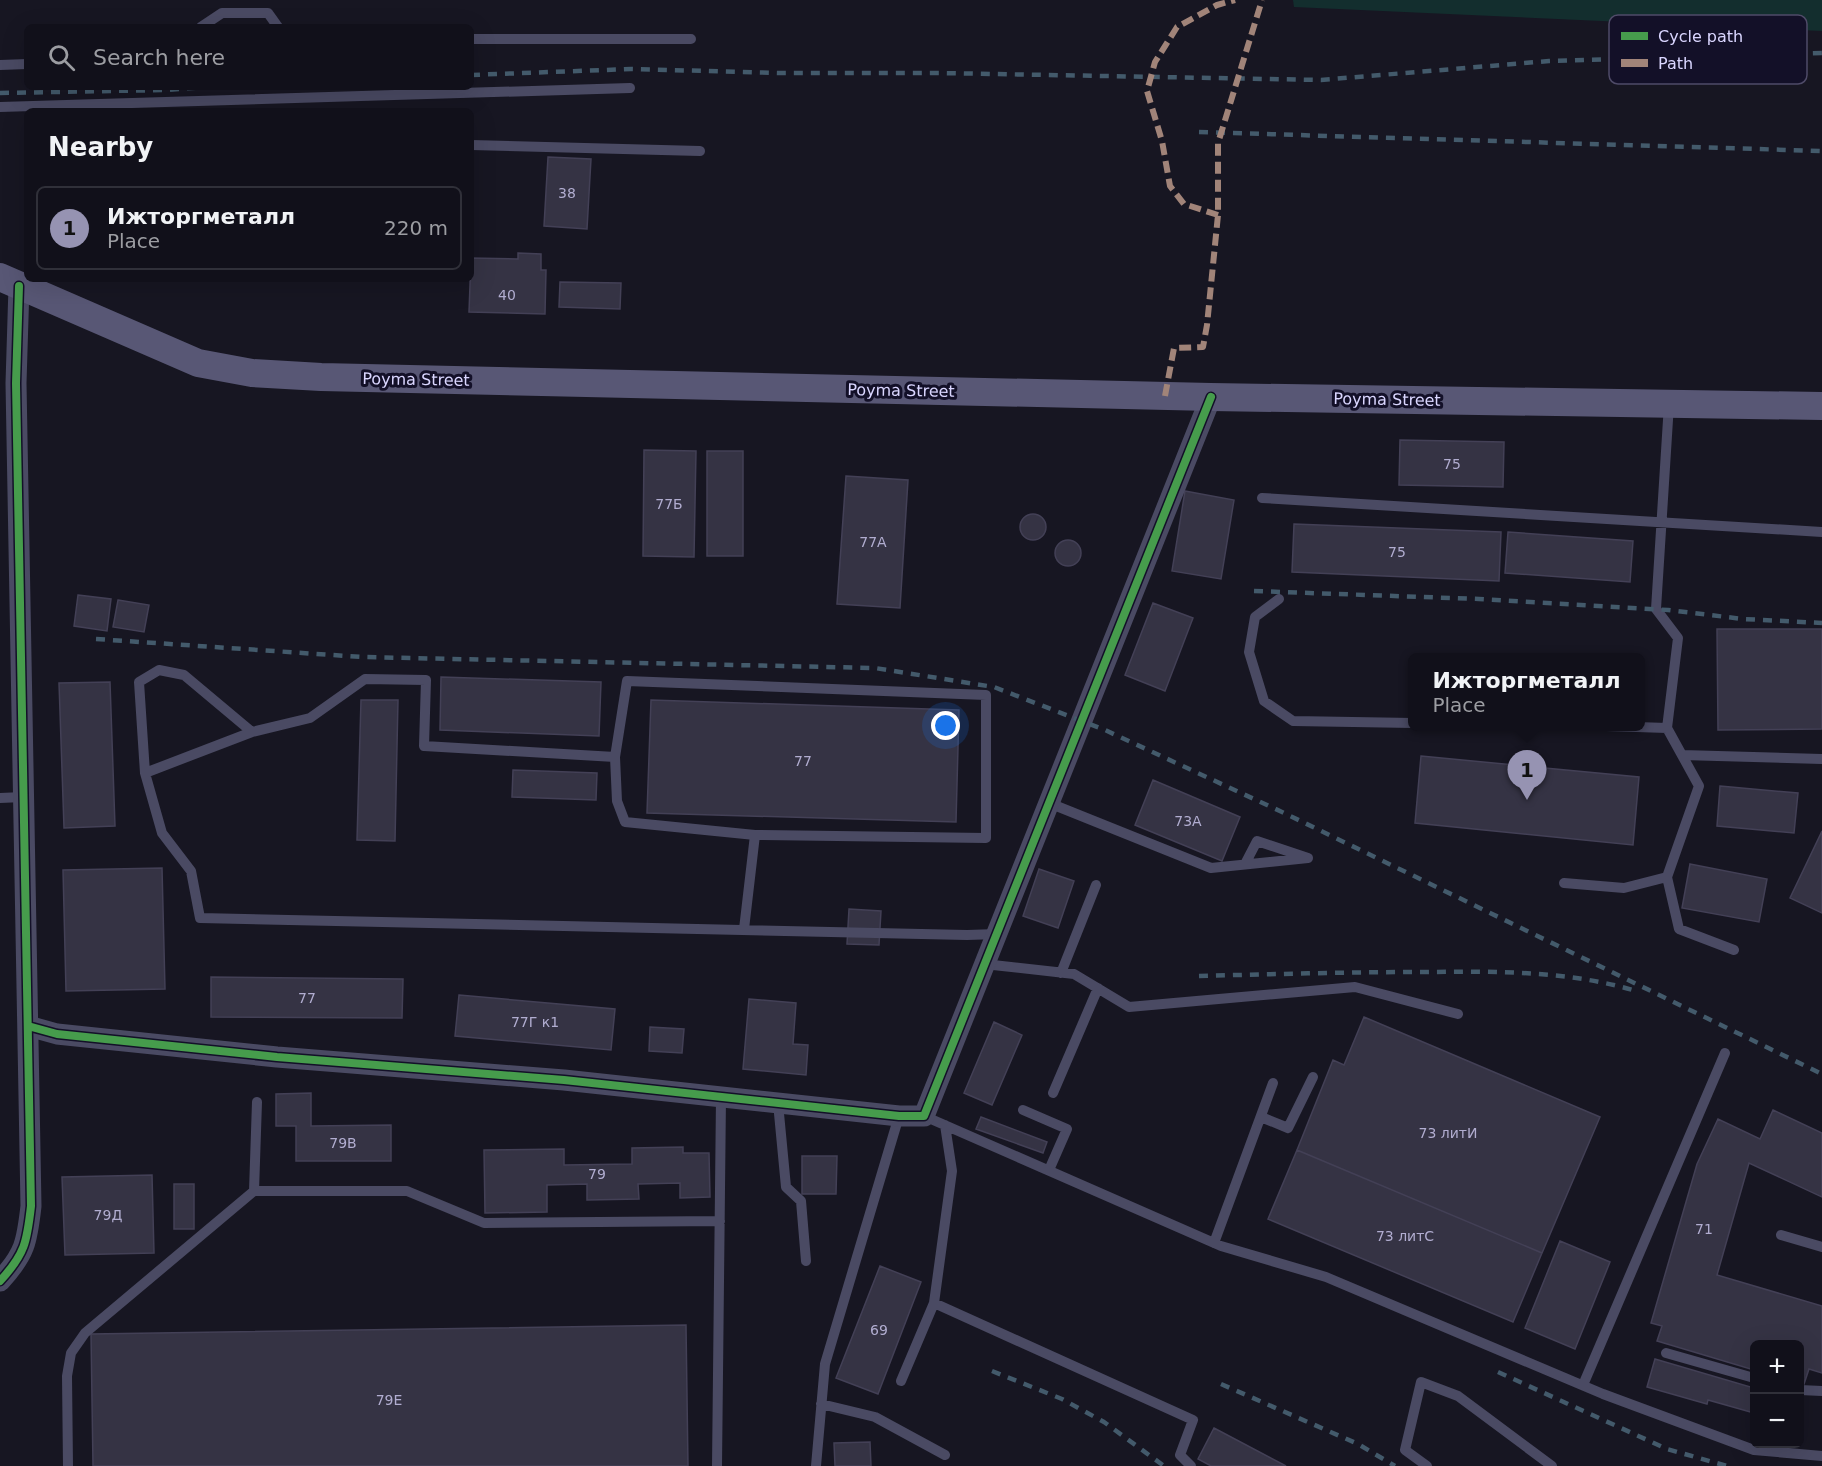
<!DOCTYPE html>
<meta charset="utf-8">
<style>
body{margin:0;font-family:"DejaVu Sans",sans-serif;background:#1a1923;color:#f1f3f6}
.controls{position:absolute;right:18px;bottom:18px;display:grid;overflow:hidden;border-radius:9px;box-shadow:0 6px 24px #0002}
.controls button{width:54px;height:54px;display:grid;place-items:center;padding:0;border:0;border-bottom:2px solid #303039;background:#11101a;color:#f1f3f6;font:30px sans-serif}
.you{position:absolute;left:946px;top:726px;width:21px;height:21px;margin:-15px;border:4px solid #fff;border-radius:50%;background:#1a73e8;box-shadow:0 0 0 9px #1a73e833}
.badge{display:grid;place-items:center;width:39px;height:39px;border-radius:50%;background:#9693b2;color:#111;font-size:20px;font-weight:700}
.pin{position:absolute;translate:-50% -50px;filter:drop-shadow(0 2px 3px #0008)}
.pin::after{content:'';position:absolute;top:32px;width:21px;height:18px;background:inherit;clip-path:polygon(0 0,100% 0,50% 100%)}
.popup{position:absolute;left:1408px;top:653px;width:237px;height:78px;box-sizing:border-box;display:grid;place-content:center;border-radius:9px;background:#11101a;filter:drop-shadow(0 2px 4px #0005);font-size:20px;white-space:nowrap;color:#9c9da2}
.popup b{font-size:22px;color:#f1f3f6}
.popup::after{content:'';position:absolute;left:50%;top:100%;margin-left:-12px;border:12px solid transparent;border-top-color:#11101a}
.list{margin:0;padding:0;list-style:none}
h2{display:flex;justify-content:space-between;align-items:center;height:78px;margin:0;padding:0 24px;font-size:26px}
h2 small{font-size:20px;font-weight:400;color:#9c9da2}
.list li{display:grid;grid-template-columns:39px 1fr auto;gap:18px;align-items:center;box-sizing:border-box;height:84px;margin:0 12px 12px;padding:0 12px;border:2px solid #303039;border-radius:9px}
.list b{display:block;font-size:22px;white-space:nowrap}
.list p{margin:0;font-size:20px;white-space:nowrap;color:#9c9da2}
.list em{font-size:20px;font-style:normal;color:#9c9da2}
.icon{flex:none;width:33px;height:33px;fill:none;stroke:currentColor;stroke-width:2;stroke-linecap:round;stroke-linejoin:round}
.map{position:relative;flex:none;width:1822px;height:1466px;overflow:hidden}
.search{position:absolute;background:#11101a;box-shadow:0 6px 24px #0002;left:24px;top:24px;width:450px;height:66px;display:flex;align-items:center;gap:15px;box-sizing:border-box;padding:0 21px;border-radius:9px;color:#9c9da2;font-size:22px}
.panel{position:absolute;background:#11101a;box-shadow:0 6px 24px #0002;left:24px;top:108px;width:450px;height:174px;border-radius:9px}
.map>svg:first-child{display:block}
</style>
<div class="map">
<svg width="1822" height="1466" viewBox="0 0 1822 1466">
<rect width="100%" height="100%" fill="#171622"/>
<path fill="#132e2e" d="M1293,0H1822V31L1294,7Z"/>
<path fill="#353344" stroke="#434056" stroke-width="1.5" d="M548,157L591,159L587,229L544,226Z
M518,253L541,254V270H546L545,314L469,312L471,258L518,259Z
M560,282L621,283L620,309L559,307Z
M1400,440L1504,442L1503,487L1399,485Z
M644,450L696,451L694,557L643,556Z
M707,451H743V556H707Z
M846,476L908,480L900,608L837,604Z
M1185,491L1234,500L1221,579L1172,571Z
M1020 527a13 13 0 1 1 26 0a13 13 0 1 1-26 0Z
M1294,524L1501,532L1499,581L1292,572Z
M1508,532L1633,541L1630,582L1505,573Z
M1055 553a13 13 0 1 1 26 0a13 13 0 1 1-26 0Z
M78,595L111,599L107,631L74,626Z
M118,600L149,605L144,632L113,627Z
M1153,603L1193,618L1165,691L1125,675Z
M1717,629H1822V729L1718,730Z
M441,677L601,682L599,736L440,730Z
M110,682L115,826L64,828L59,683Z
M361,700H398L395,841L357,840Z
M651,700L959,710L956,822L647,813Z
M1421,756L1639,777L1633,845L1415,823Z
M513,770L597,773L596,800L512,797Z
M1153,780L1240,817L1222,861L1135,825Z
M1720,786L1798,793L1794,833L1717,826Z
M1822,831V913L1790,898Z
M1690,864L1767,879L1759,922L1682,908Z
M162,868L165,989L66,991L63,870Z
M1039,869L1074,881L1058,928L1023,916Z
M849,909L881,911L879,945L847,944Z
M211,977L403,979L402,1018L211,1017Z
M459,995L615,1009L611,1050L455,1036Z
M749,999L796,1003L793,1044L808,1045L806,1075L743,1069Z
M1364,1017L1600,1117L1542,1253L1297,1150L1333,1060L1344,1065Z
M994,1022L1022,1035L992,1105L964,1093Z
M650,1027L684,1029L682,1053L649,1051Z
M311,1093V1126L391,1125V1161H296V1126H276V1094Z
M1773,1110L1822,1133V1197L1749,1163L1717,1275L1822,1306V1373L1809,1369L1804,1384L1800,1383V1344H1754V1370L1657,1341L1662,1326L1651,1323L1697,1164L1718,1119L1760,1139Z
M981,1117L1047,1142L1043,1153L976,1129Z
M683,1147V1153H709L710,1197L680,1198V1183L638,1184L639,1199L587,1200V1184L547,1185V1212L485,1213L484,1150L564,1149V1165L632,1164V1148Z
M1297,1150L1542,1253L1513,1322L1268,1219Z
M802,1156H837L836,1194H802Z
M152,1175L154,1253L65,1255L62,1177Z
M174,1184H194V1229H174Z
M1560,1241L1610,1262L1575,1349L1525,1328Z
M880,1266L921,1282L878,1394L836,1378Z
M686,1325L688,1466H93L91,1334Z
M1655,1359L1754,1388V1413L1708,1400L1707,1404L1647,1387Z
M1214,1428L1286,1466H1211L1198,1459Z
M870,1442L871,1466H835L834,1443Z"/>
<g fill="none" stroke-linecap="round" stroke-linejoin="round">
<path stroke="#4a4a63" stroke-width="10" d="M201,27L222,13H268L278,27
M471,39H691
M0,65L27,64
M0,107L630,88
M471,145L700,151
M1262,498L1822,532
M1279,599L1255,617L1249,652L1264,701L1293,721L1413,723
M1606,726L1667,728L1678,638L1656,609L1669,404
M1667,728L1699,786L1667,877L1679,929L1734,950
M1682,755L1822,759
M615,757L627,681L986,695V838L755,835
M145,773L252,732
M0,798L23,797
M1049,803L1211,868L1308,858L1257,841L1245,864
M1564,883L1624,888L1667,877
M744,929L755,835L625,822L617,801L615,757L424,746L426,680L365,679L310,718L252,732L184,675L159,670L139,682L145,773L162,833L191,871L200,918L967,935L997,934
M984,964L1074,974L1129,1007L1355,987L1458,1014
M1061,973L1096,885
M1053,1093L1098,988
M257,1102L254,1191H407L484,1223L720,1221
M778,1103L786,1187L801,1201L806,1261
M1023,1110L1067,1129L1049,1170
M924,1116L1221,1246L1326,1277L1603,1394L1754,1450L1822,1456
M1261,1117L1288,1128L1313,1077
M945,1125L952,1171L934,1303L1193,1420L1180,1455L1191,1466
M1781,1235L1822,1247
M1214,1243L1273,1083
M1666,1353L1754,1378
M901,1381L934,1303
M1583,1385L1725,1053
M1800,1390L1822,1391
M821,1404L875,1417L945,1455
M68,1466L67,1376L71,1353L85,1333L254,1191
M717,1466L721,1097
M816,1466L825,1364L899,1116
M1427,1466L1405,1450L1421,1382L1458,1396L1552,1466"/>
<path stroke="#4a4a63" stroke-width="21" d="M28,1026L57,1034L277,1057L564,1080L899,1116H924L1211,397
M0,1281C25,1254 27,1242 31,1206L16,383L19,286"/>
<path stroke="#585775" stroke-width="28" d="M0,277L198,363L252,373L321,377L1211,397L1822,406"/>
<path stroke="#435a6b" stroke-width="4.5" stroke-dasharray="9 8" stroke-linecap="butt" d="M471,75L631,69L781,73H940L1321,80L1549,61L1822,53
M0,93L166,90L204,87
M1199,132L1822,151
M1254,591L1479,599L1668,610L1743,619L1822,623
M96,639L362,657L875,668L994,687L1105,730L1282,812L1822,1074
M1199,976C1275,974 1352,972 1428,972C1497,971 1567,971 1633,990
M992,1371L1062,1399L1104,1422L1164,1466
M1498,1372L1667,1449L1727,1466
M1221,1384L1358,1444L1395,1466"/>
<path stroke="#a18479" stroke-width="6" stroke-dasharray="12 6" stroke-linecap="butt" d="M1218,215L1184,204L1170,186L1162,141L1147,91L1155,62L1177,27L1217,5L1235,0
M1165,396L1174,348L1203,347L1207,325L1218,215V143L1262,0"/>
<defs>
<path id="cycleway" d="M28,1026L57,1034L277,1057L564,1080L899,1116H924L1211,397
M0,1281C25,1254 27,1242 31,1206L16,383L19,286"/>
</defs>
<use href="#cycleway" stroke="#131028" stroke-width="11"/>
<use href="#cycleway" stroke="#469c4c" stroke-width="8"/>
</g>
<g text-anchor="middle" stroke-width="6" stroke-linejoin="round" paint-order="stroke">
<g font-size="14" fill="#b1add0">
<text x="567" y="198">38</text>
<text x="507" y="300">40</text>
<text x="1452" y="469">75</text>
<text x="669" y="509">77Б</text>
<text x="873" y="547">77А</text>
<text x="1397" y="557">75</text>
<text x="803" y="766">77</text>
<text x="1188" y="826">73А</text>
<text x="307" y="1003">77</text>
<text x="535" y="1027">77Г к1</text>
<text x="1448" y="1138">73 литИ</text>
<text x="343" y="1148">79В</text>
<text x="597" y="1179">79</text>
<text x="108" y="1220">79Д</text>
<text x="1704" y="1234">71</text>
<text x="1405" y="1241">73 литС</text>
<text x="879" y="1335">69</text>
<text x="389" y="1405">79Е</text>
</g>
<g font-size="16" fill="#dad6ff" stroke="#131028">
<text transform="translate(416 379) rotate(1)" y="6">Poyma Street</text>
<text transform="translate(901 390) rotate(1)" y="6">Poyma Street</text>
<text transform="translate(1387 399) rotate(1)" y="6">Poyma Street</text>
</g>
</g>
<rect x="1609" y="15" width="198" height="69" rx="9" fill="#131028" stroke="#4f4b68" stroke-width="1.5"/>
<rect x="1621" y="32" width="27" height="8" fill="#469c4c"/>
<rect x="1621" y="59" width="27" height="8" fill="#a18479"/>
<g font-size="16" fill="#dad6ff">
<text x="1658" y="42">Cycle path</text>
<text x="1658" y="69">Path</text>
</g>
</svg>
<div class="controls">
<button>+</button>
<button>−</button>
</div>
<div class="you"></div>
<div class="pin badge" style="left:1527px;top:800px">1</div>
<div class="popup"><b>Ижторгметалл</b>Place</div>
<div class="search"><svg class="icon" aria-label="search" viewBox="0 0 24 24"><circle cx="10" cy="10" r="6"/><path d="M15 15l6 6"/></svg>Search here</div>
<section class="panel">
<h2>Nearby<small></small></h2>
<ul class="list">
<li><span class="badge">1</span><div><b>Ижторгметалл</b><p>Place</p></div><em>220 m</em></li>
</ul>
</section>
</div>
